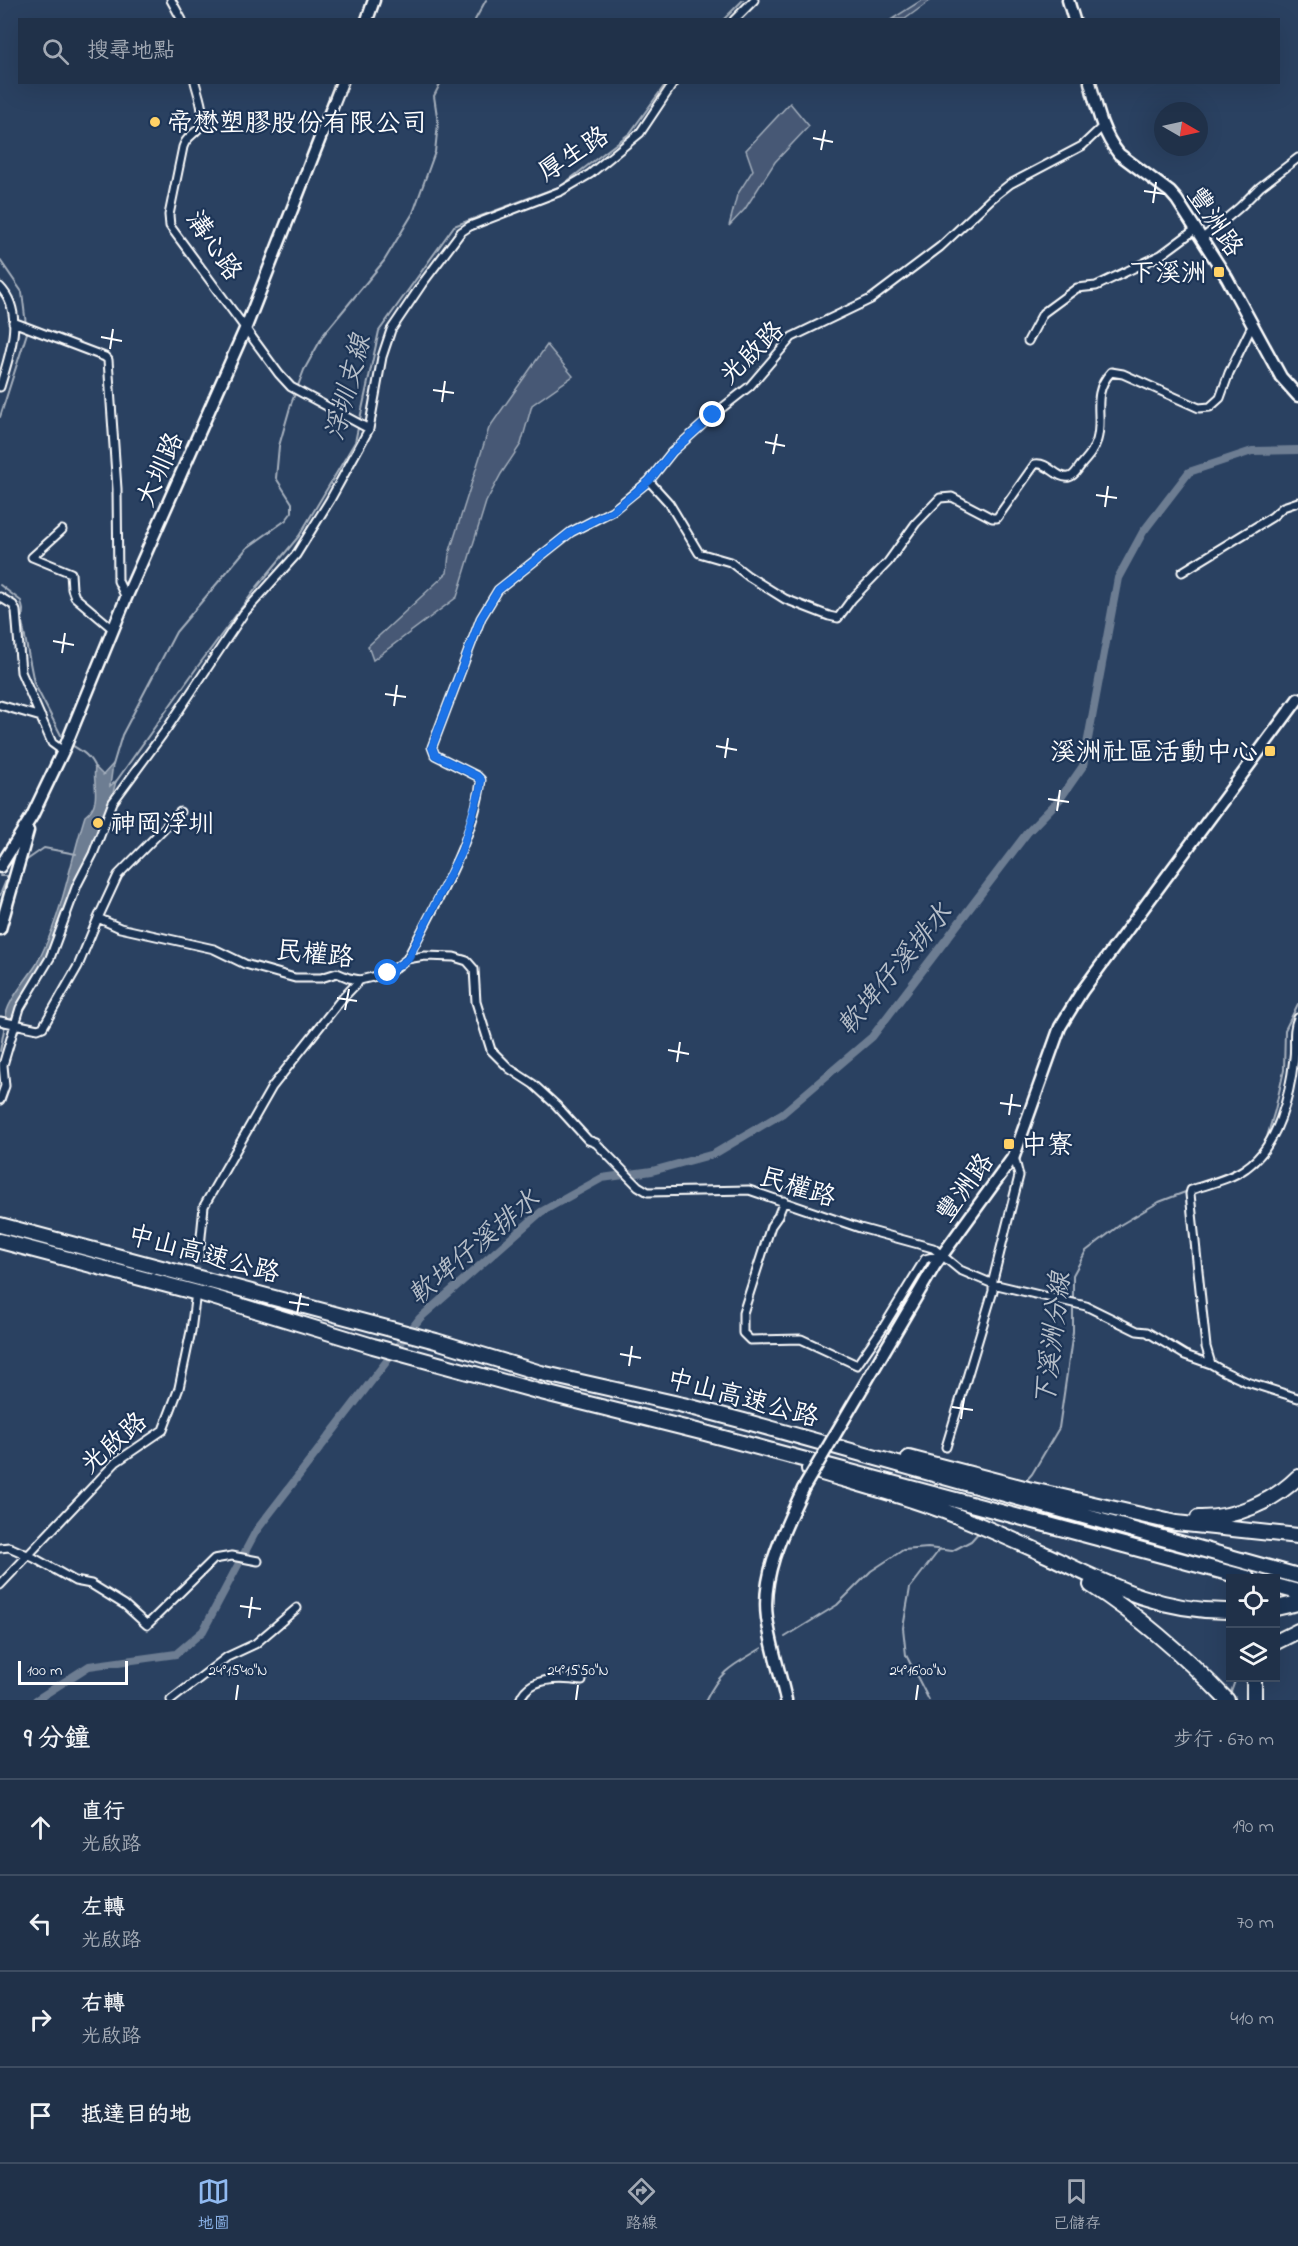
<!DOCTYPE html>
<html lang="zh-TW">
<meta charset="utf-8">
<style>
body{margin:0;font-family:"Indie Flower","LXGW WenKai TC",sans-serif;background:#283950;color:#f1f3f6}
.controls{position:absolute;right:18px;bottom:18px;display:grid;overflow:hidden;border-radius:0px;box-shadow:0 6px 24px #0002}
.controls button{width:54px;height:54px;display:grid;place-items:center;padding:0;border:0;border-bottom:2px solid #3d4c61;background:#203149;color:#f1f3f6;font:30px sans-serif}
.compass{position:absolute;left:1154px;top:102px;width:54px;height:54px;border-radius:50%;background:#203149;box-shadow:0 6px 24px #0002;rotate:99deg}
.scale{position:absolute;left:18px;bottom:15px;width:110px;box-sizing:border-box;padding-left:6px;border:3px solid #fff;border-top:0;font-size:16px;line-height:21px;white-space:nowrap;color:#fff;-webkit-text-stroke:4px #1d3557;paint-order:stroke}
.stop{position:absolute;width:18px;height:18px;margin:-14px;border:4px solid #1a73e8;border-radius:50%;background:#fff}
.stop.end{background:#1a73e8;border-color:#fff;box-shadow:0 2px 6px #0008}
.list{margin:0;padding:0;list-style:none}
h2{display:flex;justify-content:space-between;align-items:center;height:78px;margin:0;padding:0 24px;font-size:26px}
h2 small{font-size:20px;font-weight:400;color:#a2a9b4}
.list li{display:grid;grid-template-columns:39px 1fr auto;gap:18px;align-items:center;box-sizing:border-box;height:96px;padding:0 24px;border-top:2px solid #3d4c61}
.list b{display:block;font-size:22px;white-space:nowrap}
.list p{margin:0;font-size:20px;white-space:nowrap;color:#a2a9b4}
.list em{font-size:20px;font-style:normal;color:#a2a9b4}
.icon{flex:none;width:33px;height:33px;fill:none;stroke:currentColor;stroke-width:2;stroke-linecap:round;stroke-linejoin:round}
.map{position:relative;flex:none;width:1298px;height:1700px;overflow:hidden}
.search{position:absolute;background:#203149;box-shadow:0 6px 24px #0002;left:18px;right:18px;top:18px;height:66px;display:flex;align-items:center;gap:15px;box-sizing:border-box;padding:0 21px;border-radius:0px;color:#a2a9b4;font-size:22px}
.sheet{height:462px;background:#203149}
nav{display:flex;justify-content:space-around;align-items:center;box-sizing:border-box;height:84px;border-top:2px solid #3d4c61;background:#203149;font-size:16px;color:#a2a9b4}
nav a{display:grid;justify-items:center;gap:3px}
nav .on{color:#90b9f0}
.map>svg:first-child{display:block}
</style>
<div class="map">
<svg width="1298" height="1700" viewBox="0 0 1298 1700">
<rect width="100%" height="100%" fill="#2a4161"/>
<filter id="ink" filterUnits="userSpaceOnUse"><feTurbulence type="fractalNoise" baseFrequency=".0167" numOctaves="2"/><feDisplacementMap in="SourceGraphic" scale="12" xChannelSelector="R" yChannelSelector="G"/><feConvolveMatrix kernelMatrix="1 2 1 2 8 2 1 2 1" color-interpolation-filters="sRGB"/></filter>
<g filter="url(#ink)">
<path fill="#465975" stroke="#a2acba" stroke-width="1.5" d="M922,0H931L905,19H892Z
M790,103L809,126L775,162L745,209L729,226L737,195L753,170L746,150Z
M547,345L573,376L532,405L521,444L501,474L486,502L457,597L373,660L368,646L447,573L449,554L489,428Z"/>
<path fill="#6d7d92" stroke="#a7b1be" stroke-width="1.5" d="M113,764L110,786L116,781L113,793L51,956L10,1020H6C3,1006 28,978 36,965C62,918 69,866 85,816C103,803 92,783 95,767L103,775Z"/>
<g fill="none" stroke-linecap="round" stroke-linejoin="round">
<path stroke="#a7b1be" stroke-width="2" d="M475,20L486,0
M723,20L743,0
M0,260L22,292L27,333L0,417
M0,585L21,601L23,610L22,622L34,683L63,739
M70,744C81,751 90,755 95,768
M113,765L122,735L176,632L247,548L286,520L292,512V503L276,478L279,446L291,404L304,370L324,334L384,261L413,213L435,152L438,123L434,96L441,82
M115,783L198,666L257,587L299,536L355,442L379,331L454,226L561,186L630,133L667,82
M24,862L44,848L76,854
M0,876H8L11,874
M0,895L8,876
M0,1051L5,1025
M1259,1152L1267,1137L1275,1110L1284,1070L1285,1030L1298,1004
M1024,1483L1032,1474L1059,1428L1073,1332V1275L1086,1251L1120,1225L1159,1202L1188,1191
M785,1637L837,1605L871,1571L903,1550L928,1548L952,1551L971,1541L980,1531
M1230,1695L1236,1678
M706,1700C721,1669 734,1665 762,1648
M929,1700L906,1655L903,1628L910,1588L940,1549"/>
<path stroke="#6d7d92" stroke-width="8" d="M36,1700L89,1666L176,1654L203,1631L256,1531L420,1318L541,1212L602,1178L652,1171L714,1154L783,1113L872,1037L1027,833L1060,799L1083,766L1118,578L1143,532L1189,472L1252,451L1298,450"/>
<path stroke="#4a5e79" stroke-width="7" stroke-dasharray="7 3.5" stroke-linecap="butt" d="M195,1294L199,1257"/>
<defs>
<path id="street" d="M171,0L182,20
M734,20L754,0
M195,82C198,95 208,118 198,129C192,136 186,137 183,147L169,215L170,226L279,374L291,387L369,429
M1202,239L1240,207L1260,187L1298,158
M0,287C26,314 9,356 0,387
M13,322L105,357L108,360L117,489L118,581L126,598
M1028,341L1043,313L1077,288L1096,286L1161,255L1196,229
M649,481L669,503L699,553L730,562L748,576L785,599L829,616L838,618L852,599L888,562L916,523L940,498L952,497L992,518H997L1035,464C1049,462 1056,479 1069,477C1075,476 1078,468 1082,464C1089,456 1094,450 1097,440C1104,416 1090,395 1111,372L1123,374L1199,408L1210,407L1220,398L1229,373L1250,330L1254,328
M62,530L32,557L71,573L72,589L75,597L113,629
M1182,572L1272,517L1283,507L1298,502
M0,597L13,605L16,611L21,672L52,743L63,751
M0,705L41,717
M98,918L118,875L180,812
M407,959C434,907 475,838 481,780L477,776L435,755L432,747L481,618L498,590L571,532L612,511L649,481L672,452L713,415L750,386L792,337L871,299L940,247L991,199L1010,184L1082,146L1102,127
M0,1021L38,1029L43,1027L78,966L98,918L120,928L214,949L245,964L295,978H321L337,973L349,978L360,980L389,973L407,959L425,956L454,957L467,961L474,969L476,1002L491,1050L510,1069L533,1084L556,1105L588,1140L596,1143L638,1186L648,1192L749,1190L860,1228L933,1248L960,1270L993,1284L1086,1306L1137,1331L1147,1332L1185,1355L1211,1364L1223,1371L1247,1382L1298,1398
M0,1100L5,1086L3,1065L20,1008L50,958L77,885L93,854L113,802L168,727L244,613L296,555L330,500L369,429L382,357L391,330L422,284L461,232L470,226L561,191L590,174L640,133L674,82
M784,1201L778,1216L771,1226L743,1313V1333L750,1340L801,1339L857,1365L884,1326L925,1259L941,1255
M199,1257L204,1206L272,1087L340,1001L360,980
M1211,1364L1206,1347L1190,1194L1191,1190C1208,1184 1231,1179 1246,1168C1278,1146 1290,1095 1294,1058C1296,1044 1292,1031 1298,1018
M946,1447L993,1291V1280L1019,1176L1014,1156
M0,1548L9,1547L34,1558L75,1581L91,1584L125,1605L147,1625L214,1559L232,1556L258,1561
M0,1585L116,1462L163,1430L179,1388L191,1331L195,1300
M171,1700L227,1657L255,1644L297,1608
M520,1700C528,1676 561,1678 582,1681"/>
<path id="secondary" d="M1068,0L1074,20
M367,20L374,0
M1090,82C1097,109 1102,133 1119,154L1170,192L1177,200L1227,278L1281,377L1298,396
M0,867L32,816L65,747L126,598L246,327L342,82
M0,929L28,831
M935,1265L1014,1156L1060,1027L1082,991L1298,699
M786,1700C780,1673 771,1646 767,1618C761,1574 785,1528 803,1489"/>
<path id="highway" d="M0,1225L436,1341L541,1373L683,1405L744,1421L1298,1576
M0,1241L209,1296L373,1346L537,1391L705,1433L1247,1578
M909,1458L1028,1489L1176,1523L1298,1536
M809,1469C864,1486 921,1500 974,1523C1000,1534 1027,1546 1053,1558C1113,1587 1163,1612 1230,1611
M1198,1518C1233,1519 1273,1502 1298,1477
M1091,1585C1142,1618 1185,1656 1227,1700
M1276,1586L1298,1592
M1276,1608L1298,1603
M1276,1642L1298,1631
M1254,1700V1678"/>
</defs>
<use href="#street" stroke="#fff" stroke-width="11"/>
<use href="#secondary" stroke="#fff" stroke-width="15"/>
<use href="#highway" stroke="#fff" stroke-width="18"/>
<use href="#street" stroke="#1d3557" stroke-width="7"/>
<use href="#secondary" stroke="#1d3557" stroke-width="10"/>
<use href="#highway" stroke="#1d3557" stroke-width="14"/>
<defs>
<path id="secondary-bridge" d="M803,1489L935,1265"/>
</defs>
<use href="#secondary-bridge" stroke="#fff" stroke-width="15" stroke-linecap="butt"/>
<use href="#secondary-bridge" stroke="#1d3557" stroke-width="10"/>
</g>
</g>
<g fill="none" stroke-linecap="round" stroke-linejoin="round" filter="url(#ink)">
<path stroke="#1a73e8" stroke-width="8" d="M388,973L408,959L462,850L480,790L481,780L477,776L435,755L432,747L481,618L498,590L571,532L612,511L625,501L649,481L672,452L713,415"/>
</g>
<path fill="none" stroke="#fff" stroke-width="2" d="M813,138L833,142M821,150L825,130M1144,191L1165,194M1153,203L1156,182M101,337L122,341M110,349L113,329M433,390L454,393M442,402L445,381M765,442L785,446M773,454L777,434M1096,495L1117,498M1105,507L1108,486M53,641L74,645M62,653L65,633M385,694L406,697M394,706L397,685M716,746L737,750M725,758L728,738M1048,799L1069,802M1057,811L1060,790M337,998L357,1001M345,1010L349,989M668,1050L689,1054M677,1062L680,1042M1000,1103L1021,1106M1009,1115L1012,1094M289,1302L309,1305M297,1314L301,1293M620,1354L641,1358M629,1366L632,1346M952,1407L973,1410M961,1419L964,1398M240,1606L261,1609M249,1618L252,1597M236,1700L238,1685M576,1700L578,1685M916,1700L918,1685"/>
<g fill="#ffd166" stroke="#1d3557" stroke-width="2">
<circle cx="155" cy="122" r="6"/>
<rect x="1213" y="266" width="12" height="12" rx="3"/>
<rect x="1264" y="745" width="12" height="12" rx="3"/>
<circle cx="98" cy="823" r="6"/>
<rect x="1003" y="1138" width="12" height="12" rx="3"/>
</g>
<g text-anchor="middle" stroke-width="4.5" stroke-linejoin="round" paint-order="stroke">
<g font-size="26" fill="#fff" stroke="#1d3557" text-anchor="start">
<text x="167" y="131">帝懋塑膠股份有限公司</text>
<text x="1207" y="281" text-anchor="end">下溪洲</text>
<text x="1258" y="760" text-anchor="end">溪洲社區活動中心</text>
<text x="110" y="832">神岡浮圳</text>
<text x="1021" y="1153">中寮</text>
</g>
<g font-size="26" fill="#fff" stroke="#1d3557">
<text transform="translate(573 153) rotate(-33)" y="9">厚生路</text>
<text transform="translate(1216 221) rotate(56)" y="9">豐洲路</text>
<text transform="translate(215 245) rotate(56)" y="9">溝心路</text>
<text transform="translate(751 352) rotate(-44)" y="9">光啟路</text>
<text transform="translate(159 469) rotate(-66)" y="9">大圳路</text>
<text transform="translate(315 953) rotate(6)" y="9">民權路</text>
<text transform="translate(798 1186) rotate(17)" y="9">民權路</text>
<text transform="translate(964 1187) rotate(-54)" y="9">豐洲路</text>
<text transform="translate(204 1253) rotate(15)" y="9">中山高速公路</text>
<text transform="translate(743 1397) rotate(15)" y="9">中山高速公路</text>
<text transform="translate(113 1442) rotate(-41)" y="9">光啟路</text>
</g>
<g font-size="27" font-style="italic" fill="#b6bec8" stroke="#1d3557">
<text transform="translate(347 387) rotate(-75)" y="9">浮圳支線</text>
<text transform="translate(894 969) rotate(-50)" y="9">軟埤仔溪排水</text>
<text transform="translate(473 1247) rotate(-40)" y="9">軟埤仔溪排水</text>
<text transform="translate(1052 1339) rotate(-83)" y="9">下溪洲分線</text>
</g>
</g>
<g font-size="15" text-anchor="middle" fill="#fff" stroke="#1d3557" stroke-width="4.5" stroke-linejoin="round" paint-order="stroke">
<text x="238" y="1675">24°15'40"N</text>
<text x="578" y="1675">24°15'50"N</text>
<text x="918" y="1675">24°16'00"N</text>
</g>
</svg>
<div class="controls">
<button><svg class="icon" aria-label="locate" viewBox="0 0 24 24"><circle cx="12" cy="12" r="6"/><path d="M12 2v4M12 18v4M2 12h4M18 12h4"/></svg></button>
<button><svg class="icon" aria-label="layers" viewBox="0 0 24 24"><path d="M12 4l9 5-9 5-9-5zM3 14l9 5 9-5"/></svg></button>
</div>
<svg class="compass" viewBox="-18 -18 36 36"><path d="M0-13l5 13h-10z" fill="#e53935"/><path d="M0 13l5-13h-10z" fill="#a2a9b4"/></svg>
<div class="scale">100 m</div>
<div class="stop" style="left:388px;top:973px"></div>
<div class="stop end" style="left:713px;top:415px"></div>
<div class="search"><svg class="icon" aria-label="search" viewBox="0 0 24 24"><circle cx="10" cy="10" r="6"/><path d="M15 15l6 6"/></svg>搜尋地點</div>
</div>
<section class="sheet">
<h2>9 分鐘<small>步行 · 670 m</small></h2>
<ul class="list">
<li><svg class="icon" aria-label="ahead" viewBox="0 0 24 24"><path d="M12 20V5M6 11l6-6 6 6"/></svg><div><b>直行</b><p>光啟路</p></div><em>190 m</em></li>
<li><svg class="icon" aria-label="left" viewBox="0 0 24 24"><path d="M17 20v-9H6M10 6l-5 5 5 5"/></svg><div><b>左轉</b><p>光啟路</p></div><em>70 m</em></li>
<li><svg class="icon" aria-label="right" viewBox="0 0 24 24"><path d="M7 20v-9h11M14 6l5 5-5 5"/></svg><div><b>右轉</b><p>光啟路</p></div><em>410 m</em></li>
<li><svg class="icon" aria-label="arrive" viewBox="0 0 24 24"><path d="M6 21V4h12l-3 4 3 4H6"/></svg><div><b>抵達目的地</b></div></li>
</ul>
</section>
<nav>
<a class="on"><svg class="icon" aria-label="map" viewBox="0 0 24 24"><path d="M3 6l6-2 6 2 6-2v14l-6 2-6-2-6 2zM9 4v14M15 6v14"/></svg>地圖</a>
<a><svg class="icon" aria-label="directions" viewBox="0 0 24 24"><path d="M12 3l9 9-9 9-9-9zM9 14v-3h6M13 9l2 2-2 2"/></svg>路線</a>
<a><svg class="icon" aria-label="saved" viewBox="0 0 24 24"><path d="M7 4h10v16l-5-4-5 4z"/></svg>已儲存</a>
</nav>
